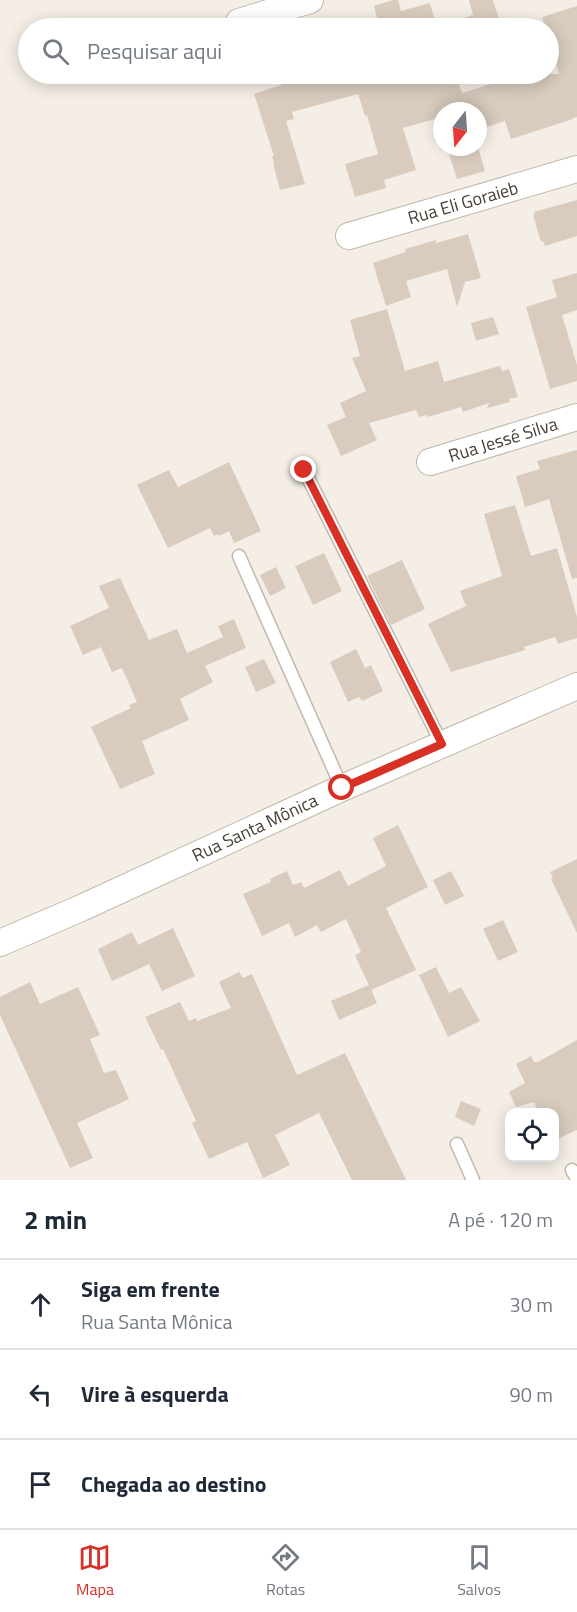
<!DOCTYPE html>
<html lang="pt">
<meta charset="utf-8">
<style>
body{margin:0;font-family:"Titillium Web",sans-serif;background:#f2f2f3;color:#1f2937}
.controls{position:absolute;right:18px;bottom:18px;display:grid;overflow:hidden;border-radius:12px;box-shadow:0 3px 15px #0003}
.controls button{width:54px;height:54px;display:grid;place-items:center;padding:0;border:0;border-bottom:2px solid #e0e1e3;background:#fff;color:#1f2937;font:30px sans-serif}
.compass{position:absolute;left:433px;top:102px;width:54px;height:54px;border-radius:50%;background:#fff;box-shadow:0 3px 15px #0003;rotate:197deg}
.stop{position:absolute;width:18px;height:18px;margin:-14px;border:4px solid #d93025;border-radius:50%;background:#fff}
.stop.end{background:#d93025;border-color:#fff;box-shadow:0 2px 6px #0008}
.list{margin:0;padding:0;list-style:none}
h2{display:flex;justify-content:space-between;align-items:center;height:78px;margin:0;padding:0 24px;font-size:26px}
h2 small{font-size:20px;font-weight:400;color:#747a83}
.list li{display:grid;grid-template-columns:39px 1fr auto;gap:18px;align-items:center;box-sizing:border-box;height:90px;padding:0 24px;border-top:2px solid #e0e1e3}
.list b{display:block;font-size:22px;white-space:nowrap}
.list p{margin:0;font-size:20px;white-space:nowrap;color:#747a83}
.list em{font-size:20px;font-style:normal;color:#747a83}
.icon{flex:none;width:33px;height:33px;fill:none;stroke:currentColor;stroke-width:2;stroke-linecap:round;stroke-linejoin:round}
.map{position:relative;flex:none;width:577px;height:1180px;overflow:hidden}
.search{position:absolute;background:#fff;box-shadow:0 3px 15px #0003;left:18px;right:18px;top:18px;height:66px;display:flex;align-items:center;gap:15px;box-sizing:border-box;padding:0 21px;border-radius:33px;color:#747a83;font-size:22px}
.sheet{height:348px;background:#fff}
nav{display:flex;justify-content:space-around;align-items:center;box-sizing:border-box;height:84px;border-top:2px solid #e0e1e3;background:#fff;font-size:16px;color:#747a83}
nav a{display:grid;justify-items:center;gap:3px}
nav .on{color:#d93025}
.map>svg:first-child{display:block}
</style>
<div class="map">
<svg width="577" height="1180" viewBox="0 0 577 1180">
<rect width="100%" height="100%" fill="#f4eee6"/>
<path fill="#d9ccbe" d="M393,0H398L401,11L430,3L437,28H359L358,24L377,18L374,6Z
M469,0H493L502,28H442V25L473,15Z
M577,6V117L572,118V116L573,119L511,139L505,121L478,130V111H442V117L403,128L416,170L384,180L386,188L355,197L345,164L378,154L367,115L365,116L358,94L292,112L294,119L286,121L305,184L280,190L273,163H274L272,156H274L254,94L287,83L284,74H455L462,93L494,83L491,74H559L549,37V28H546L542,17Z
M447,147H478L485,171L457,179Z
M577,200V236L545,246L543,241L541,242L533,215L535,214L534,212Z
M468,234L481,278L465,282L457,307L447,269L406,281L411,297L386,306L373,263L406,252L405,249L436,240V243Z
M577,273V310L562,315L577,365V381L550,389L526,307L557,297L552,280Z
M387,309L405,371L438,361L444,382L499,366V368L500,365L502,371L509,369L518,397L509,399L510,402L487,408L489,403L463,412L461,407L428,417L427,415L419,417L416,410L369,423L377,440L341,456L327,425L346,417L340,403L366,391L352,358L360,356L350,320Z
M493,317L499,334L476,341L471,323Z
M577,450V578L572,579L549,499L525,507L516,476L540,469L537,461Z
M229,462L261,531L234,543L229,531L219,536L218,534L214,536L210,528L168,548L137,485L169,470L178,487Z
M515,505L531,556L557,548L577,617V638L558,644L555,637L524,647L525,650L451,672L428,624L466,606L460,591L502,576L484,514Z
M324,553L342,591L313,605L295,566Z
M402,560L425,609L391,625L367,576Z
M276,567L286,588L270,596L260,575Z
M120,578L149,640L177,629L187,653L223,637L218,626L234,619L246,648L205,666L213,682L180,699L189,720L142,741L155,774L120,789L91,727L131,708L129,705L137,702L122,668L112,672L101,647L83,655L70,626L109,608L99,586Z
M356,649L365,668L371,665L383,691L362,701L359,697L348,702L330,662Z
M264,659L276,683L256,692L245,667Z
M398,825L428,887L386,908L416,970L371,990L355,955L361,952L346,919L321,932L317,925L295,937L289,923L262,936L243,894L271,882L270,879L287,871L293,885L301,882L304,888L340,870L348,886L386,866L373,838Z
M577,859V933L551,879L553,878L550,872Z
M451,871L464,896L445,905L433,880Z
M503,920L518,952L498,961L483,929Z
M173,928L195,976L162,991L149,964L112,981L98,949L132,932L138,945Z
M436,967L449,993L461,987L480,1021L448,1037L419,975Z
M239,972L243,978L252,974L297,1075L345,1053L406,1180H352L319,1113L275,1135L290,1165L263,1178L247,1142L209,1159L192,1123L196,1121L163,1049L161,1050L145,1017L180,1002L189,1021L196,1018L197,1021L231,1008L219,982Z
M30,982L40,1004L78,987L100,1035L90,1039L104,1073L116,1070L129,1099L77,1123L93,1158L70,1168L0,1015V997Z
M369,985L377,1003L339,1020L331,1001Z
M577,1040V1130L555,1140V1113H539L534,1102L516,1107L509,1092L525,1083L516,1064L531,1056L534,1062H538Z
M461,1101L481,1109L474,1126L455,1117Z"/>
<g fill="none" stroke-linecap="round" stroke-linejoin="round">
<defs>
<path id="lane" d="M304,470L442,744
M239,556L342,788
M457,1144L473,1180
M572,1170L577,1179"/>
<path id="street" d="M239,22L310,0
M349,236L577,169
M430,462L577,417
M0,943L79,909L342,788L577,686"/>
</defs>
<use href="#lane" stroke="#c2b8ab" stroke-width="15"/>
<use href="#street" stroke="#c2b8ab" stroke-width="28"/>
<use href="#lane" stroke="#fff" stroke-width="12"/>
<use href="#street" stroke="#fff" stroke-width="26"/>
</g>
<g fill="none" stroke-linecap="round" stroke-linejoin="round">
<path stroke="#d93025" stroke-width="8" d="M304,470L442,744L342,788"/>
</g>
<g text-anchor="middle" stroke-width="5" stroke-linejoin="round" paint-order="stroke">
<g font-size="18" fill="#463e35" stroke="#fff">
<text transform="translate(463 203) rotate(-16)" y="6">Rua Eli Goraieb</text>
<text transform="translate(503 440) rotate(-17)" y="6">Rua Jessé Silva</text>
<text transform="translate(255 828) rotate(-25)" y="6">Rua Santa Mônica</text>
</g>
</g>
</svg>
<div class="controls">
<button><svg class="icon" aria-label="locate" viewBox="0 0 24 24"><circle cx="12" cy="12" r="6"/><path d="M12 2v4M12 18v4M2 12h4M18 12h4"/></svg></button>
</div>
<svg class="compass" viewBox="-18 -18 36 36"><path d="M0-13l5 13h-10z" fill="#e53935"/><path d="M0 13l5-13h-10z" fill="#747a83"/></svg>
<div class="stop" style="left:342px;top:788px"></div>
<div class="stop end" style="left:304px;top:470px"></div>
<div class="search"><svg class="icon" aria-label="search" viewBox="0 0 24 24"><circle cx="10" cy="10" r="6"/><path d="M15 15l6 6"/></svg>Pesquisar aqui</div>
</div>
<section class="sheet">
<h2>2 min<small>A pé · 120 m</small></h2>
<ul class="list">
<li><svg class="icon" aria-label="ahead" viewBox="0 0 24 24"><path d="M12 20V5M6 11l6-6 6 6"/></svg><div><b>Siga em frente</b><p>Rua Santa Mônica</p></div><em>30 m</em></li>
<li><svg class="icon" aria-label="left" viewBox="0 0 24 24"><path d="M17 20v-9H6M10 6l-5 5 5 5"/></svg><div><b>Vire à esquerda</b></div><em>90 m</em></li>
<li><svg class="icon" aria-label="arrive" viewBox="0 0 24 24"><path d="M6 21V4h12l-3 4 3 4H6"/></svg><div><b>Chegada ao destino</b></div></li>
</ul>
</section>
<nav>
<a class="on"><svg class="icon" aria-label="map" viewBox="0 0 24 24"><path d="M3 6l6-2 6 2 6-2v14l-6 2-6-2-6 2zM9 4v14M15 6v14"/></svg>Mapa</a>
<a><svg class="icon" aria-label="directions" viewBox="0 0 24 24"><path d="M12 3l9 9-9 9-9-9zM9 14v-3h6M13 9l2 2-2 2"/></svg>Rotas</a>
<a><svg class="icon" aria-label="saved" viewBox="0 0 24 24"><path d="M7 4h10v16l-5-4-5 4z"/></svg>Salvos</a>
</nav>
